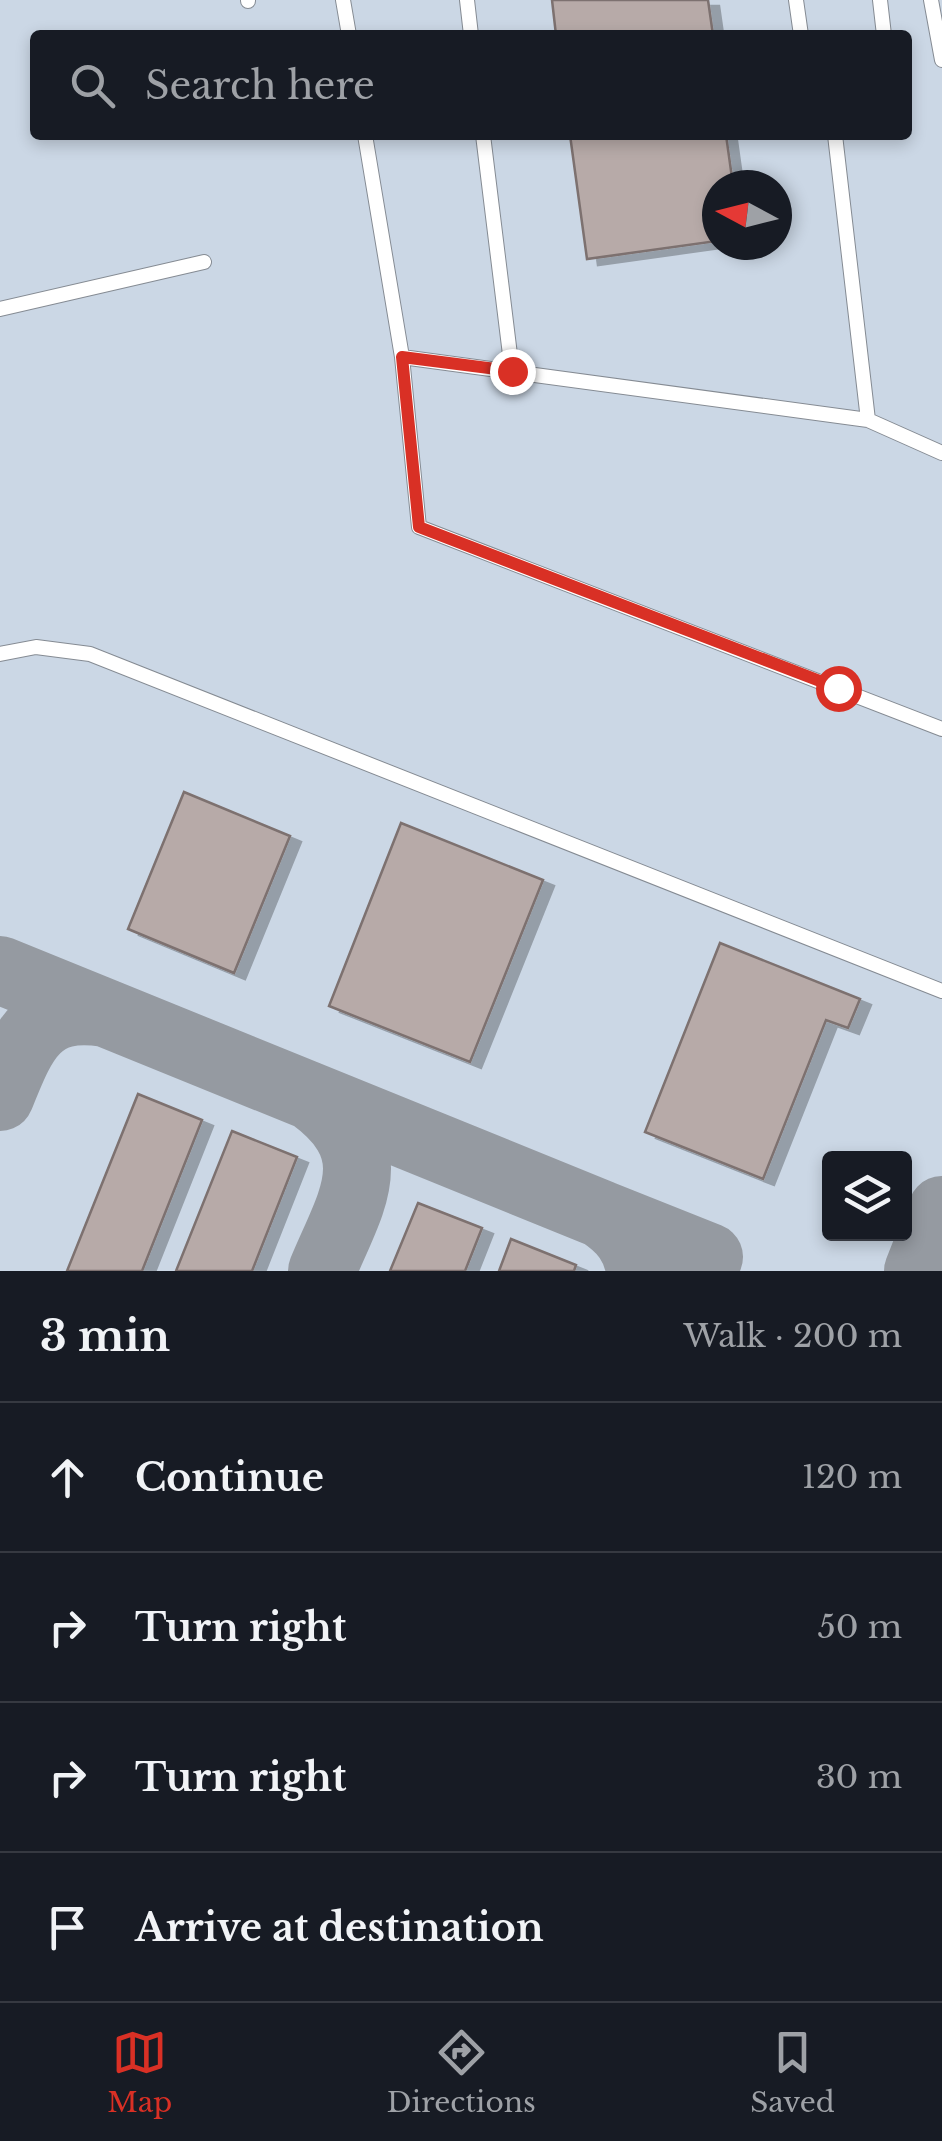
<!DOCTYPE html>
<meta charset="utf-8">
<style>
body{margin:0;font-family:"Libre Baskerville",serif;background:#242831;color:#f1f3f6}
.controls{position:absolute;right:30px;bottom:30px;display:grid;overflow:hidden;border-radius:10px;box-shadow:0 5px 15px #0003}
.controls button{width:90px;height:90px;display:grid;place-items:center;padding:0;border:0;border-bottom:2px solid #363941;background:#171b24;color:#f1f3f6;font:50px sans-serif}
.compass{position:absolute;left:702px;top:170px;width:90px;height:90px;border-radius:50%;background:#171b24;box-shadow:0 5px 15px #0003;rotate:277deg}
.stop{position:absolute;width:30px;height:30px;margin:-22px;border:8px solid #d93025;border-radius:50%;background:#fff}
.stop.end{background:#d93025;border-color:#fff;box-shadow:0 2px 10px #0008}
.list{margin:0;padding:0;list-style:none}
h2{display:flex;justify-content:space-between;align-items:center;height:130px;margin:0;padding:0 40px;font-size:42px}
h2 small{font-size:32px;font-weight:400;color:#9ea1a6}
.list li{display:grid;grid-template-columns:65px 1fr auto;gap:30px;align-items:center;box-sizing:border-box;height:150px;padding:0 40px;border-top:2px solid #363941}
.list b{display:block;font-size:38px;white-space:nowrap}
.list em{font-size:32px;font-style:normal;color:#9ea1a6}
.icon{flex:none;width:55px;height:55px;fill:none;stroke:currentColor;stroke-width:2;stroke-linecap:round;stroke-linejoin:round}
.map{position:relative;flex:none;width:942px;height:1271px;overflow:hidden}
.search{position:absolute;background:#171b24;box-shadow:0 5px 15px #0003;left:30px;right:30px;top:30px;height:110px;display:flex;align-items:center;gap:25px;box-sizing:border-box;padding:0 35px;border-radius:10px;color:#9ea1a6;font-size:38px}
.sheet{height:730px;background:#171b24}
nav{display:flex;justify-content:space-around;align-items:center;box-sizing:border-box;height:140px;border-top:2px solid #363941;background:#171b24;font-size:28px;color:#9ea1a6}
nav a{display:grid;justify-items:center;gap:5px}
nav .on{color:#d93025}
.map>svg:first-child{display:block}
</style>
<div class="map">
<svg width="942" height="1271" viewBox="0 0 942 1271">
<defs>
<filter id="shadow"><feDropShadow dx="11" dy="6" stdDeviation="0" flood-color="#0004"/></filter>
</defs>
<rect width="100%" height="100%" fill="#dbe2eb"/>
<path fill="#cbd7e5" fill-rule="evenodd" d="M0,0H942V1271H0ZM35,35H907V135H35ZM717,185H777V245H717ZM830,1158H904V1234H830Z"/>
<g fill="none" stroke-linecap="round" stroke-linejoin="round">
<path stroke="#959aa1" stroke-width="68" d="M0,970L601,1214C623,1229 636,1244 640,1271
M0,1097C22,1043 36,1002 105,1013
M312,1097C388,1153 351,1201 322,1271
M601,1214L709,1257
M918,1271L942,1210"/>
</g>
<path fill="#b7aaa8" stroke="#7d716f" stroke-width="2.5" filter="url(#shadow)" d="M552,0H708L713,35H556Z
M570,135H726L733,185H717V241L587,259Z
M184,792L290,836L234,973L128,929Z
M401,823L543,880L470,1062L329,1006Z
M720,943L860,999L848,1028L826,1020L763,1179L645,1132Z
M138,1094L202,1120L142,1271H67Z
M232,1131L297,1157L252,1271H176Z
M418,1203L482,1228L465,1271H390Z
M511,1239L576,1265L574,1271H499Z"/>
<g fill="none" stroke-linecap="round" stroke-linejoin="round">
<defs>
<path id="service" d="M248,0V1
M343,0L349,35
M467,0L471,35
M796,0L801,35
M880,0L884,35
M931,0L942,60
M365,135L402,357L419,527L942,729
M483,135L512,371
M835,135L868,420
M0,309L204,262
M402,357L868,420L942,453
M0,654L36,647L90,654L942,991"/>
</defs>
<use href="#service" stroke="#858b93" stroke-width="16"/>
<use href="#service" stroke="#fff" stroke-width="14"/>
</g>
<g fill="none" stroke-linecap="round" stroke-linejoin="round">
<path stroke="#d93025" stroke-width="12" d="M512,371L402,357L419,527L838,688"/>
</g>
</svg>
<div class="controls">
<button><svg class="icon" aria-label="layers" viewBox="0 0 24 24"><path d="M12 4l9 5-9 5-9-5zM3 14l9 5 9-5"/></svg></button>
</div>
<svg class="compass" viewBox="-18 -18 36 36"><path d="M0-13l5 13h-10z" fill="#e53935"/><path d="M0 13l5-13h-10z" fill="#9ea1a6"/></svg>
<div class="stop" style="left:838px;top:688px"></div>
<div class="stop end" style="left:512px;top:371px"></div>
<div class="search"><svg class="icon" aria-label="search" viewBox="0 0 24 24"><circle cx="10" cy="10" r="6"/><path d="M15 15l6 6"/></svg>Search here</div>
</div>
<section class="sheet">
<h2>3 min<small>Walk · 200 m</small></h2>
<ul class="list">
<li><svg class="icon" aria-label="ahead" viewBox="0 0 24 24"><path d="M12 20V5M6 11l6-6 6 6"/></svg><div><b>Continue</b></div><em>120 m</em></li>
<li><svg class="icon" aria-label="right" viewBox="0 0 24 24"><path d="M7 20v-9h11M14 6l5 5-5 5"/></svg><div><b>Turn right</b></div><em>50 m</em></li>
<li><svg class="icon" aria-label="right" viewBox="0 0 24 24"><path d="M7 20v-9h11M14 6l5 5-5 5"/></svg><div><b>Turn right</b></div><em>30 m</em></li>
<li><svg class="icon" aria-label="arrive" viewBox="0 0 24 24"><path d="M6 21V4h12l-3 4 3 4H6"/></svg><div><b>Arrive at destination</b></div></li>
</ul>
</section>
<nav>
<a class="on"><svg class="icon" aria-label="map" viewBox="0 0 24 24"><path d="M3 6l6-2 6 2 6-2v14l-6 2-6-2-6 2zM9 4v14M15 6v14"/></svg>Map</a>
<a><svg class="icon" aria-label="directions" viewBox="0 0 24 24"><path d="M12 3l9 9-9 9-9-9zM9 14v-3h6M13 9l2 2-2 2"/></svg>Directions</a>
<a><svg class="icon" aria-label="saved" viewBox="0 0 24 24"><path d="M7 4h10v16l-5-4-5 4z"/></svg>Saved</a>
</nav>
